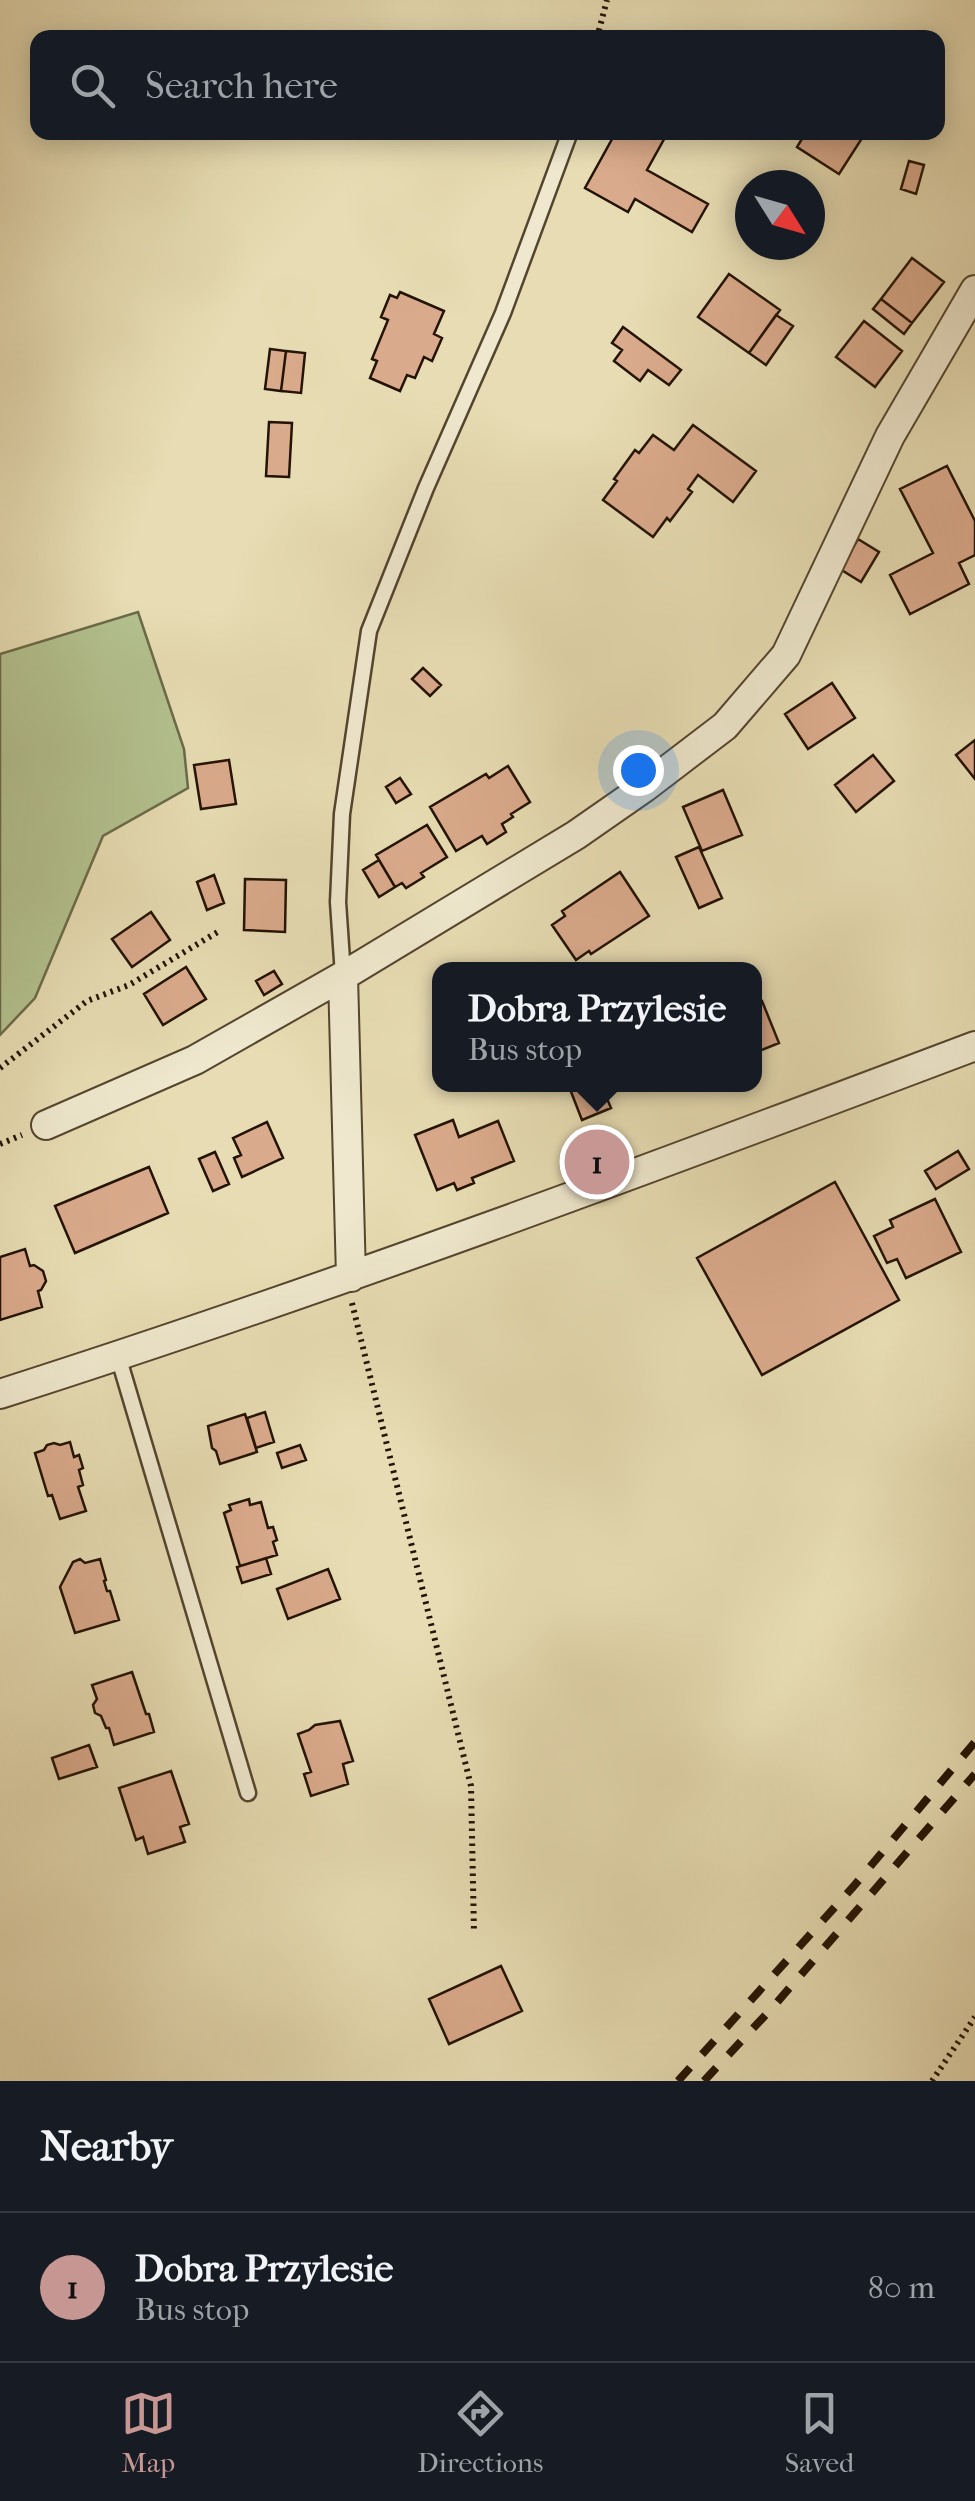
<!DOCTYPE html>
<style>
body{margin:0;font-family:"IM FELL French Canon",serif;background:#242831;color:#f1f3f6}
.compass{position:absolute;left:735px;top:170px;width:90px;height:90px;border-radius:50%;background:#171b24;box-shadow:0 5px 25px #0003;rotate:127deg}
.you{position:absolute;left:638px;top:770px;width:35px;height:35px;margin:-25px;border:8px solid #fff;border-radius:50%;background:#1a73e8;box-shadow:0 0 0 15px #1a73e833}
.badge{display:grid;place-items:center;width:65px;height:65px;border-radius:50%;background:#c59692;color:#111;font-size:32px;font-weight:700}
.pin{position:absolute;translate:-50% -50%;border:5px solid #fff;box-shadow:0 2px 10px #0006}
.popup{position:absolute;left:432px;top:962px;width:330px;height:130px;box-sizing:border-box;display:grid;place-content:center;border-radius:20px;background:#171b24;filter:drop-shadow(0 2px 8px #0005);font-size:32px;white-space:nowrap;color:#9ea1a6}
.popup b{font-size:38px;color:#f1f3f6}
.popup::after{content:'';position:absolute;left:50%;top:100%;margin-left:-20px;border:20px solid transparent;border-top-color:#171b24}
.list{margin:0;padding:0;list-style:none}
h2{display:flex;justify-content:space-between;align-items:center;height:130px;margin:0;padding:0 40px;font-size:42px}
h2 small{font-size:32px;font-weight:400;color:#9ea1a6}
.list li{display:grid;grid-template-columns:65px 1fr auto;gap:30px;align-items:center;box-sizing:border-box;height:150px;padding:0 40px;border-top:2px solid #363941}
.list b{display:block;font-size:38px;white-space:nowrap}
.list p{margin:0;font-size:32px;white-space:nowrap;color:#9ea1a6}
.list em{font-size:32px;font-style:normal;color:#9ea1a6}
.icon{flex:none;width:55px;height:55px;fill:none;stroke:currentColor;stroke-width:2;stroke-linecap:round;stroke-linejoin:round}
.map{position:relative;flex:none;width:975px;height:2081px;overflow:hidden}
.search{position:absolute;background:#171b24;box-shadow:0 5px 25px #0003;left:30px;right:30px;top:30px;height:110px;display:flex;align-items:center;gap:25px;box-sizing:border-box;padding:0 35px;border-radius:20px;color:#9ea1a6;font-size:38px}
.sheet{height:280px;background:#171b24}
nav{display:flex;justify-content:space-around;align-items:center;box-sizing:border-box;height:140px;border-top:2px solid #363941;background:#171b24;font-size:28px;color:#9ea1a6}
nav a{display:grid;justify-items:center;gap:5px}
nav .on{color:#c59692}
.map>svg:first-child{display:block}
</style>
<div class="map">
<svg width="975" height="2081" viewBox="0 0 975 2081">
<rect width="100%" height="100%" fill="#e7dcb3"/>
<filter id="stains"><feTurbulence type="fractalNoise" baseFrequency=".002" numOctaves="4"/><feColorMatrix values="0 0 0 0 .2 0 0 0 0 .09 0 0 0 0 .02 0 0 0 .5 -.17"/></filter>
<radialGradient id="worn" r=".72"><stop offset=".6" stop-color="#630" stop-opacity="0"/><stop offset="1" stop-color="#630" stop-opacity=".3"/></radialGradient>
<path fill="#b3c18f" stroke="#6b6a48" stroke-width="2.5" d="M138,612L184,749L188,788L103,836L35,998L0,1035V654Z"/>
<path fill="#daaa8c" stroke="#231302" stroke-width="2.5" d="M616,132H668L647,170L708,204L692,232L635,199L628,212L585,188Z
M806,132H866L839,174L797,147Z
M909,161L924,165L916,194L901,189Z
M912,258L944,282L912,323L881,299Z
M729,274L780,310L749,353L698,317Z
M400,292L444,311L434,334L442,338L432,361L424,357L415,378L407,375L400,391L370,378L377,361L372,359L388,320L381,317L390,295L397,298Z
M881,299L912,323L904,334L873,309Z
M776,315L793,326L766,365L749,353Z
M864,321L902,351L875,387L836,357Z
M623,327L681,370L669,385L648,370L640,381L614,361L622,350L612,343Z
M270,349L286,351L281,391L265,389Z
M286,351L305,353L301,393L281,391Z
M269,422L292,423L289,477L266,476Z
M693,425L756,471L733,502L698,475L688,489L692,492L670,521L667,518L653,537L603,500L617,481L614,479L635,450L639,453L653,435L674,450Z
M947,466L975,521V555L959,563L969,584L910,614L890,575L933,553L900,489Z
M858,539L879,552L861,582L840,569Z
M423,668L441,685L430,696L412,679Z
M832,683L855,718L808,749L785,714Z
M975,740V779L956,755Z
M873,755L894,781L856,812L835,785Z
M229,760L236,804L201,809L194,765Z
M508,766L530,802L511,814L513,817L502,824L506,832L487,844L482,836L456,851L430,807L486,774L489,778Z
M400,778L411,794L396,803L386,787Z
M723,790L742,835L702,851L683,807Z
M427,825L447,857L421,873L424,877L406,888L402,883L395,887L376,855Z
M699,847L722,898L699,908L676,857Z
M379,860L395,887L379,897L363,870Z
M620,872L649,916L591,954L589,951L576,960L552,925L565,916L562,911Z
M214,875L224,903L207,910L197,882Z
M245,879L286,880L285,932L244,930Z
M151,912L170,940L132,967L112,939Z
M186,967L206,999L163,1025L144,994Z
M274,971L282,984L264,995L256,981Z
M762,1001L779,1043L754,1053V1004Z
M568,1084H601L611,1108L582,1120Z
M453,1120L459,1137L498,1121L514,1161L472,1178L474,1183L457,1190L454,1183L437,1190L415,1135Z
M267,1122L283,1158L242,1177L234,1158L241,1155L233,1138Z
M958,1151L969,1169L936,1189L925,1171Z
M215,1152L229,1184L213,1191L199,1159Z
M149,1167L168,1213L75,1253L55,1206Z
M835,1182L899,1300L762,1375L697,1258Z
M935,1199L961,1252L906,1278L897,1259L887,1263L874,1236L893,1227L890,1220Z
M25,1249L30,1266L34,1265L43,1271L46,1281L41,1290L38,1291L42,1307L0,1320V1257Z
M265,1412L274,1442L256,1448L247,1418Z
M245,1414L257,1452L220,1464L216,1451L212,1448L208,1426Z
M70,1442L74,1457L79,1455L83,1468L79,1470L83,1485L78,1487L86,1511L60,1519L52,1495L48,1496L35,1453L44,1450L47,1445L54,1443L60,1445Z
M300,1445L306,1460L282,1468L277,1453Z
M249,1499L250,1505L261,1502L268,1528L273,1527L277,1540L273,1542L277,1555L240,1566L224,1513L231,1510L229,1505Z
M266,1558L271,1574L242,1583L237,1567Z
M80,1559L85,1563L100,1559L106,1580L104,1581L107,1591H110L119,1620L75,1633L60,1587L73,1562Z
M328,1569L340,1599L288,1619L277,1589Z
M132,1672L146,1714H149L154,1732L114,1745L109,1728H106L101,1716L95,1713L93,1705L97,1699L92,1685Z
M340,1721L353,1761L343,1764L348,1784L311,1796L304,1774L311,1772L298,1734L309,1730L315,1725Z
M89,1745L97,1767L59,1779L52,1758Z
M171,1771L189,1824L180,1827L185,1842L148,1854L143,1837L136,1840L119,1788Z
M501,1966L522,2011L449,2044L429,1999Z"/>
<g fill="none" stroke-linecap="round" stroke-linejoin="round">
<defs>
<path id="service" d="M343,975L338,902L342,814L369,631L426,488L503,313L570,132
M118,1356L248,1793"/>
<path id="minor" d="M343,976L351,1277
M46,1125L195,1060L343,976L576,835L645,787L725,726L786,655L890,436L975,290
M0,1394C329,1289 652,1168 975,1046"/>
</defs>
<use href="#service" stroke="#54452e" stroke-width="19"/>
<use href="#minor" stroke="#54452e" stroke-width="32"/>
<path stroke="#231302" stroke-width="6" stroke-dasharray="2.5 5" stroke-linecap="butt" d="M597,38L607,0
M0,1068L87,1001L129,985L221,930
M0,1144L22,1135
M352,1303L471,1786L474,1932
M932,2081L975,2017"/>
<use href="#service" stroke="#efe8ce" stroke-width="14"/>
<use href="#minor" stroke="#efe8ce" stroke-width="28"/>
<path stroke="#231302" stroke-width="8" stroke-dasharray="18 18" stroke-linecap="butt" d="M678,2081L853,1887L975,1742
M704,2081L773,2007L975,1774"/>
</g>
<rect width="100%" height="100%" filter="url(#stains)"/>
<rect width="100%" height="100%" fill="url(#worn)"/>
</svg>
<svg class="compass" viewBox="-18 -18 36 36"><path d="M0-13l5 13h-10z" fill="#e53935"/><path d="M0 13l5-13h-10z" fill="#9ea1a6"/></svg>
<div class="you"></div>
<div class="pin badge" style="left:597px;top:1162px">1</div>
<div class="popup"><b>Dobra Przylesie</b>Bus stop</div>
<div class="search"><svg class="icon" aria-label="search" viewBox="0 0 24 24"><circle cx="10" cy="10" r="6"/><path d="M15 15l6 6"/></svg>Search here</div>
</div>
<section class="sheet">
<h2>Nearby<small></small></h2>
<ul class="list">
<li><span class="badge">1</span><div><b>Dobra Przylesie</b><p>Bus stop</p></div><em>80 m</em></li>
</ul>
</section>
<nav>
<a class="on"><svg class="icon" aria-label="map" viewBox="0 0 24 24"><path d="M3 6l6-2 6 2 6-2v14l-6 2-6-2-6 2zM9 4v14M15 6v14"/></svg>Map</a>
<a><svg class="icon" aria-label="directions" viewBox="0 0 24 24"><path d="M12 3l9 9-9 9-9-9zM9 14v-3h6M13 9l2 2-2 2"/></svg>Directions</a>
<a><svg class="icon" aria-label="saved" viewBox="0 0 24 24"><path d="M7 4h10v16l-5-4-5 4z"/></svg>Saved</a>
</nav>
